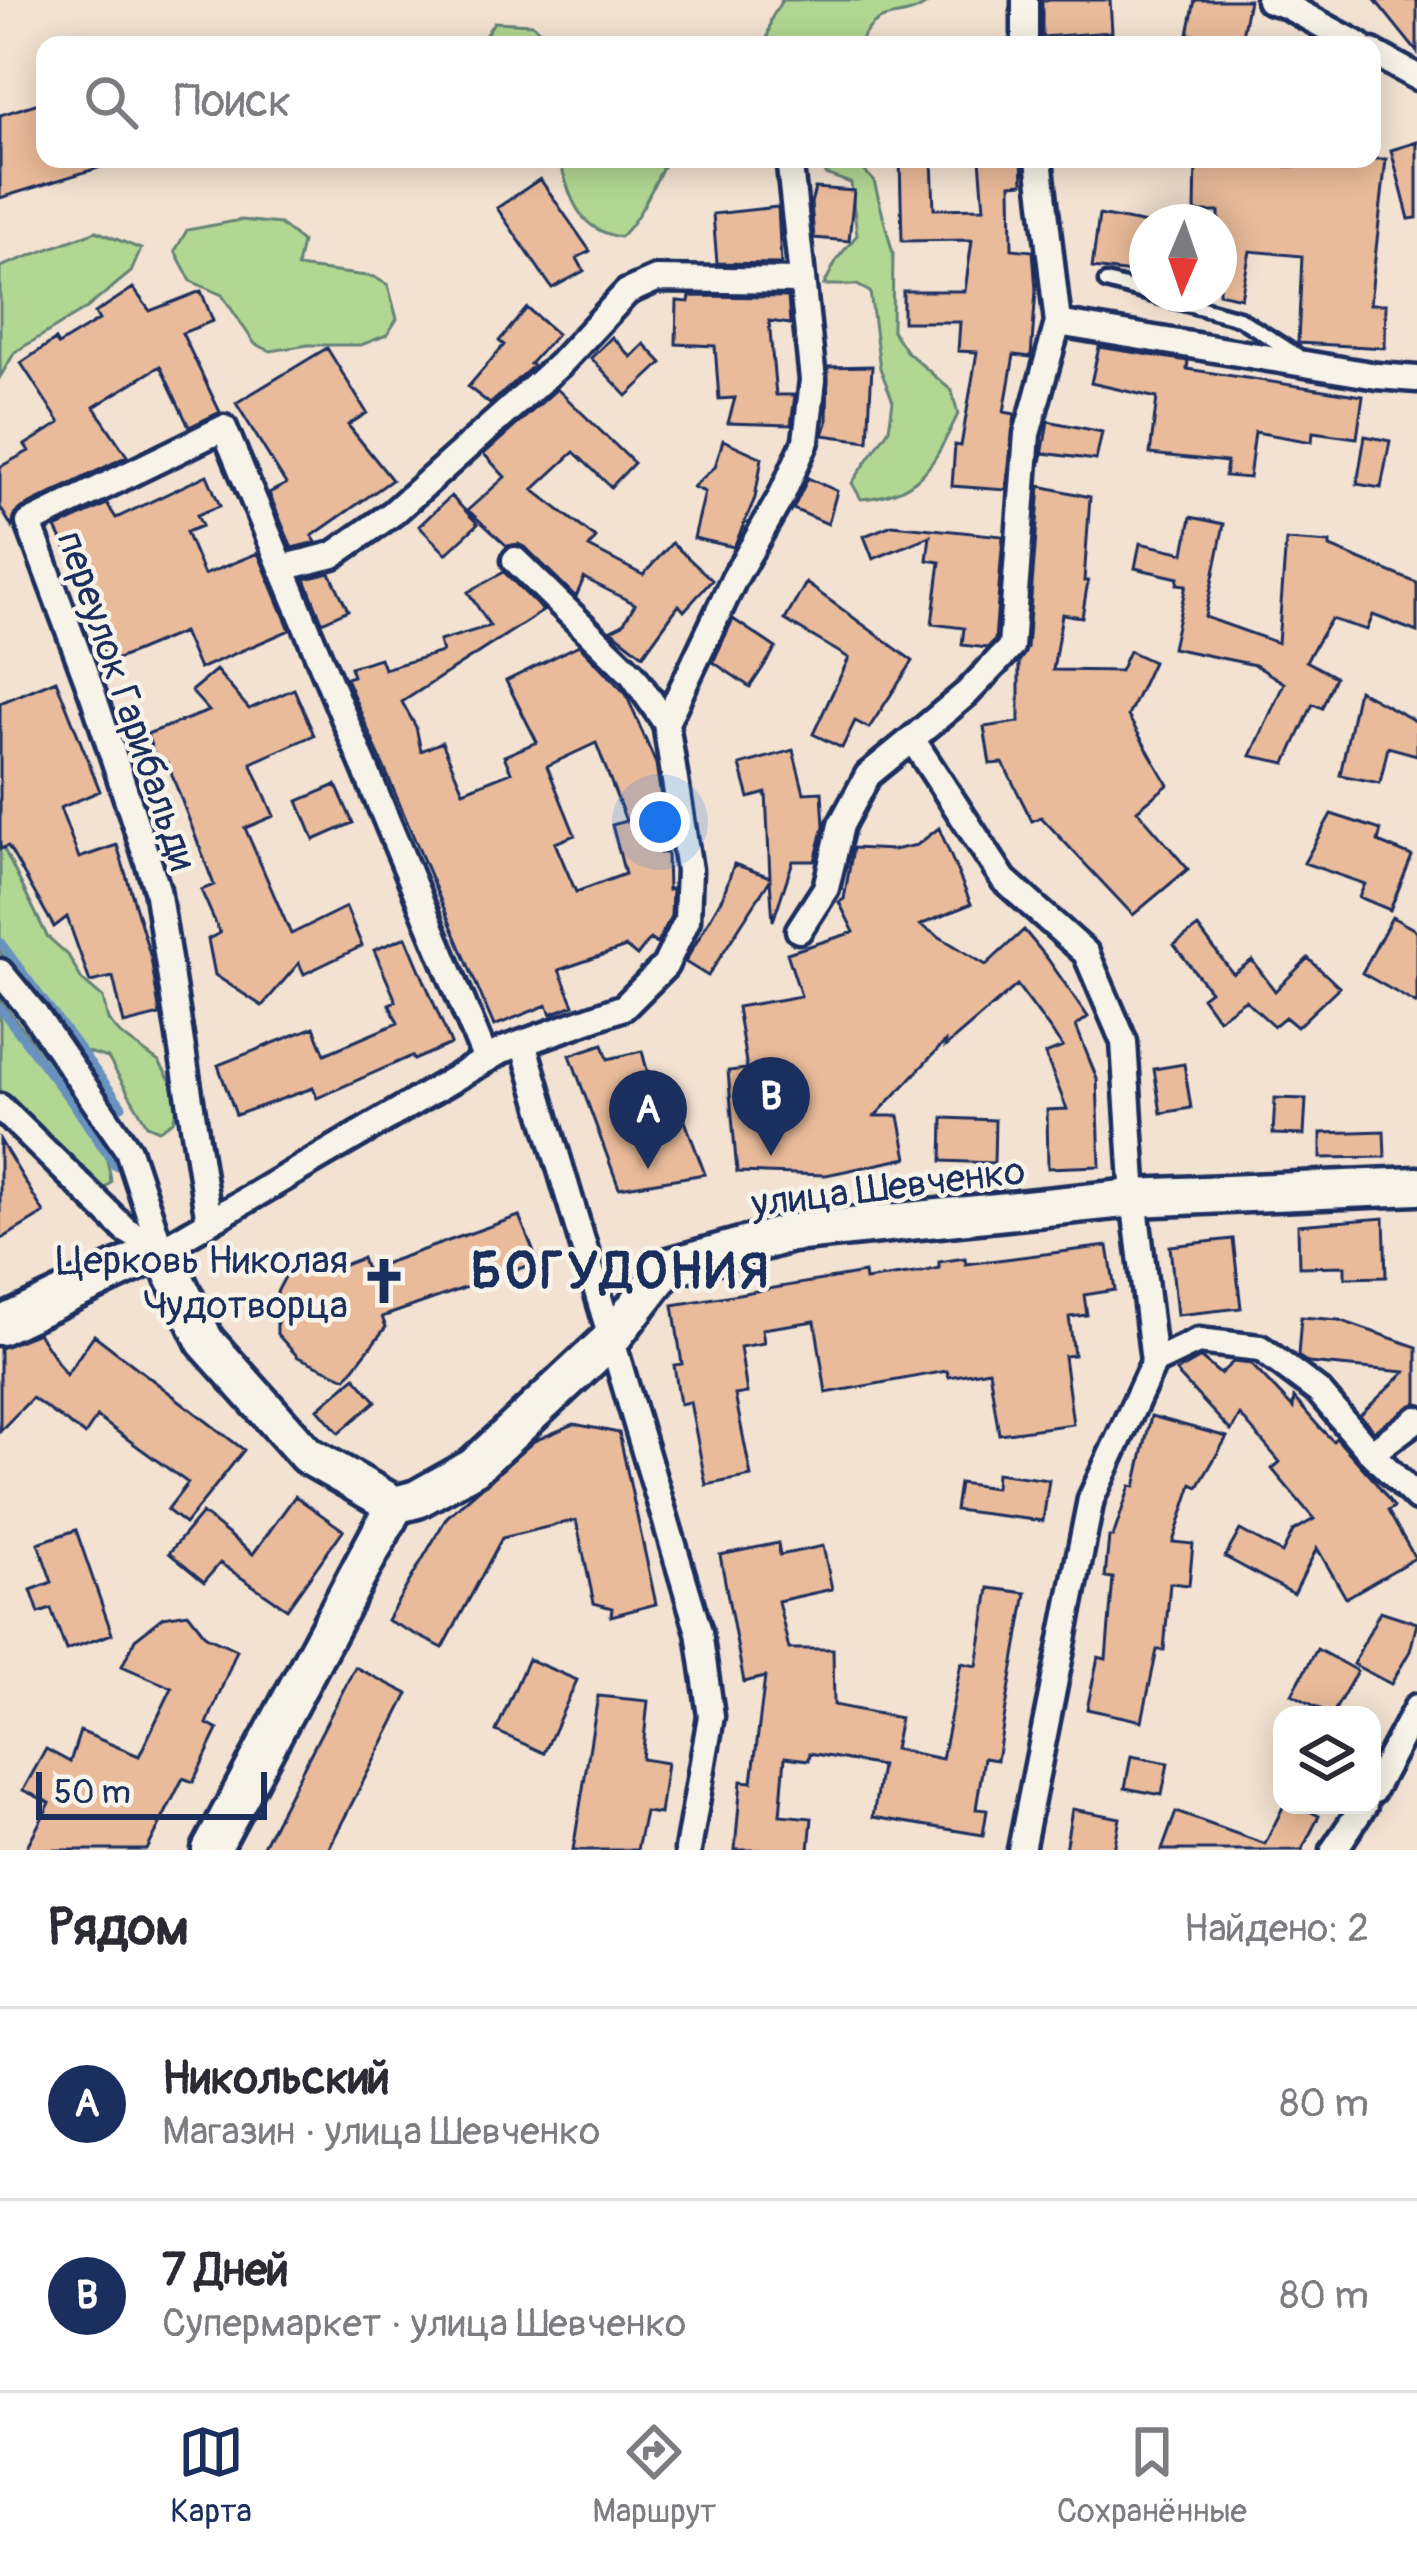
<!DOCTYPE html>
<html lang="ru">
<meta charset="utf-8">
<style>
body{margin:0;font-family:Pangolin,sans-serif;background:#f7f7f7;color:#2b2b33}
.controls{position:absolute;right:36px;bottom:36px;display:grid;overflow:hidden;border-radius:24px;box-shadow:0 6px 30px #0003}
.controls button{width:108px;height:108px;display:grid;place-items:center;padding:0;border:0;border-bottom:3px solid #e1e1e2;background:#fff;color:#2b2b33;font:60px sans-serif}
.compass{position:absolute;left:1129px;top:204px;width:108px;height:108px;border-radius:50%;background:#fff;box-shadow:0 6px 30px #0003;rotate:182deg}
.scale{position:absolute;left:36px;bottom:30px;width:231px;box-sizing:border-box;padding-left:12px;border:6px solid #1b2f5e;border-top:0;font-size:33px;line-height:42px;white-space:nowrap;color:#1b2f5e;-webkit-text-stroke:9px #f7f3e8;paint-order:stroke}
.you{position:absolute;left:660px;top:822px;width:42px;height:42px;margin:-30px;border:9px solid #fff;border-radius:50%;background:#1a73e8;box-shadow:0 0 0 18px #1a73e833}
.badge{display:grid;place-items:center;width:78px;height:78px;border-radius:50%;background:#1b2f5e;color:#fff;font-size:39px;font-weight:700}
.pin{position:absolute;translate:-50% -99px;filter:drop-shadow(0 3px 6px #0008)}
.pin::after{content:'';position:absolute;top:63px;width:42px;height:36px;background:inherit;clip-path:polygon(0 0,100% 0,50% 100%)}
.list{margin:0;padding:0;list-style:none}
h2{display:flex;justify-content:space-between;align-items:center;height:156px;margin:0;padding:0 48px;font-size:51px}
h2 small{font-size:39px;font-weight:400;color:#7c7c81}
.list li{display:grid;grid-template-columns:78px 1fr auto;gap:36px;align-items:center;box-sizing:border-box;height:192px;padding:0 48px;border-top:3px solid #e1e1e2}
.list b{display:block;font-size:45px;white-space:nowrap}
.list p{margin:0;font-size:39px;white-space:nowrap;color:#7c7c81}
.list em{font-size:39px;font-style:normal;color:#7c7c81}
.icon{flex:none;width:66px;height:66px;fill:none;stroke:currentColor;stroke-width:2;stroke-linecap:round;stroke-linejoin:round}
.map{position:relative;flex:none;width:1417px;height:1850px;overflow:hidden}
.search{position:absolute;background:#fff;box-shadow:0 6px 30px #0003;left:36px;right:36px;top:36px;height:132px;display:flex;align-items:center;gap:30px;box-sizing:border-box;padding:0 42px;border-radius:24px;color:#7c7c81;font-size:45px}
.sheet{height:540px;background:#fff}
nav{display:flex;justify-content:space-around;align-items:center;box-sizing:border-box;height:168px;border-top:3px solid #e1e1e2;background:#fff;font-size:33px;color:#7c7c81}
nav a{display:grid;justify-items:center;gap:6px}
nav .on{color:#1b2f5e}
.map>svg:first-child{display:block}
</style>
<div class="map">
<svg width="1417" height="1850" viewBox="0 0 1417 1850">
<rect width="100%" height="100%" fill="#f3e2d1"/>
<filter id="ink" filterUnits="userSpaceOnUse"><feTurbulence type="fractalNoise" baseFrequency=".00833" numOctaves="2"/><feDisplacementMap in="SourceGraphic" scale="24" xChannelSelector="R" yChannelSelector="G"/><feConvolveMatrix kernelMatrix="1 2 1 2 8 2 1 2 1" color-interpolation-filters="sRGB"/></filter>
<g filter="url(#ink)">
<path fill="#b2d792" stroke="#668378" stroke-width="3" d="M782,0H932C898,28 882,0 858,45H766L771,19Z
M494,22L532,24L544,35L540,45H479Z
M559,159H667C653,185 641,218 620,237C576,229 571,197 559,159Z
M835,159L859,165L874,181L893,254L892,330L906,351L952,391L958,414C933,465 922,494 861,499L852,483L889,429L893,401L880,368L870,292L857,285H824L837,259L857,235L851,183L825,174Z
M241,220L280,224L302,242L297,267L374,277L388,285L397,319L387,335L361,345H308L271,351L255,344L222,295L191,281L175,251L187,230Z
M96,231L141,249L131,272L87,308L15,352L0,377V267Z
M0,841L47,936L68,955L82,980L103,998L108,1020L120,1034L159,1062L175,1088L178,1106L173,1121L159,1130L147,1125L108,1058L77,1049L0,952Z
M0,1000C37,1050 106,1119 111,1182L95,1199L0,1094Z"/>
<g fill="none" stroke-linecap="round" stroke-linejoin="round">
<path stroke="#6b92be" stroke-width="9" d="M0,942L122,1106
M0,1008L76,1108L115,1166"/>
</g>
<path fill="#eabb9a" stroke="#1b2f5e" stroke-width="3" fill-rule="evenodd" d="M1042,0H1110L1112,32L1042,37Z
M1195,0H1249L1240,45L1188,34Z
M1375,0H1417V52Z
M45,101V159H107L108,165L0,198V115Z
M1417,142V218L1409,219L1391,150Z
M900,159H932L934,209L984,208L980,159H1022L1023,183L1011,184L1012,249L1033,251L1036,290L1031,357L1014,355L1004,412L1015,414L1006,490L952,486L955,445L961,446L977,352L958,351L960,322H903V291H965L972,240L902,241Z
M1196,159H1246V165L1353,168L1351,159H1386L1370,304H1386L1385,348L1298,343L1302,256L1250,251L1241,298L1219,293V212H1195Z
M540,179L590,251L577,258L584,271L552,288L497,208Z
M815,188L854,191L849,241L814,238L811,203Z
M778,207L781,264L717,263L713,214Z
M1099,215L1147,224V275L1092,268Z
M133,288L150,311L201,291L213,321L182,333L220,412L189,427L160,366L94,407L127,456L22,508L15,514L12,527L0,507V467L29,451L25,445L60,423L21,363L55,340L58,345L99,320L95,313Z
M690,296L788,297L790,324L769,321L776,395H795L791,425L728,423L735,398L719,399L715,346L676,344L677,301L689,302Z
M527,308L557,334L530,364L533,366L490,404L468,387L504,345L499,341Z
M612,337L631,357L644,344L662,363L627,396L591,358Z
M1099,347L1188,361L1187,369L1363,396L1357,438L1313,432L1312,442L1255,432L1249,478L1225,476L1227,462L1150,454L1157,398L1091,383Z
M327,348L367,413L348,425L392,480L312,536L316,542L292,548L269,493L286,484L236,403Z
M872,366L868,441L823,435L827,423L828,367Z
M557,389L634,463L611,487L574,452L533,490L596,538L589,547L643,575L672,543L712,580L684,611L679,605L643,655L611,630L623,624L635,604L584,578L576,597L526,548L518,544L507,546L468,510L505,477L484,454Z
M1048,421L1102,432L1096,460L1043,453L1041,462Z
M1365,436L1390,441L1381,488L1357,484Z
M723,440L762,458L755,498L734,547L694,538L705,492L693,487L715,467Z
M207,475L220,506L197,515L202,526L186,532L204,575L258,553L290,630L199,669L183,632L108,663L94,630L105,626L56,528L107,504L116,518Z
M808,478L837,491L828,524L793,509Z
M1040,486L1090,497L1084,581H1088L1082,617L1062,614L1053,670L1120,671L1129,651L1153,662L1128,716L1168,785L1137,810L1188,869L1133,915L1041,817L1032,821L1003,763L990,764L984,727L1019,722V662L1027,648Z
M451,496L478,524L446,554L419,526Z
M1191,517L1224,524L1205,617L1278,643L1286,540L1330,543V547L1417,583V632L1373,615L1367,630L1331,619L1306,661L1335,677L1322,708L1313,704L1286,763L1251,756L1284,683L1255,665L1172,648L1186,585L1177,584L1178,578L1135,568L1140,543L1184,553Z
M892,525L1003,536L995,640L987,648L962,645L964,628L932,624L940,562L927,560L930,536L873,559L864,536Z
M504,572L543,611L402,702L416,727L421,751L442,742L463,791L511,772L504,756L537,742L506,681L579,645L626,694L656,764L661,797L646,803L660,853H667L668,890L672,889L671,916L657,944L650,939L637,956L626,947L559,970L574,1005L551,1014L547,1005L494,1026L346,678L353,676L350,667L380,658L384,669L442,652L439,641L490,626L468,592ZM596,743L626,821L612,825L625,874L576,892L555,843L575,835L547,766Z
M330,573L348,610L322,622L305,579Z
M806,583L913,661L869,728L855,721L842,748L813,734L849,658L785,620Z
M733,619L776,648L750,687L713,662Z
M216,670L249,709L294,689L314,735L251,763L274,816L245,828L291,934L346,907L362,946L304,974L299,963L262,1006L215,975L208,939L220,933L201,890L214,885L167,762L158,766L147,734L209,711L191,691Z
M56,680L100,791L60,808L79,858L117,845L151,958L160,1015L124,1024L113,977L90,982L67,917L54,927L8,846L0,849V703Z
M1358,690L1417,722V755L1388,747L1380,783L1340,775Z
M793,750L804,793L822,792L824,826L815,861H793L773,921L770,880L708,976L685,962L723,896L734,864L770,877L766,793L749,798L740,765Z
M336,785L353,823L314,840L298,801Z
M1331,814L1381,830L1378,842L1412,856L1390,910L1359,897L1365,884L1304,863Z
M939,828L971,904L920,925L986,965L1024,930L1047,958L1088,1017L1076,1026L1097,1079L1100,1166L1048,1168L1047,1110L1067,1109L1045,1054L1063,1047L1017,985L945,1047V1042L875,1116H899L907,1158L826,1175L737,1172L728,1071L747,1069L737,1007L801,996L787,953L854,932L839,902L844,899L853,848L893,850L917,845Z
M1392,917L1417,931V1004L1362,973Z
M1198,927L1233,974L1252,960L1275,991L1308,958L1339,987L1297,1027L1285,1017L1274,1026L1245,1000L1218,1019L1202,997L1210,991L1174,945Z
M406,937L451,1044L414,1060L412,1056L317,1098L313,1088L236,1115L218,1065L314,1027L325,1054L398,1023L389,1004L396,1001L374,950Z
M603,1044L608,1059L642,1051L652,1089L671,1084L705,1174L619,1188L570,1055Z
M1184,1064L1191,1108L1161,1113L1154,1069Z
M1275,1098L1306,1099L1304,1135L1273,1134Z
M943,1118L995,1120L994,1163L942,1161Z
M1384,1131L1385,1157L1321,1158V1133Z
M0,1140L44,1213L0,1240Z
M519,1216L538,1262L382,1317L386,1327L346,1378L298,1357L277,1334V1292L289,1269L319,1255L340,1256L344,1265L362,1258L366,1270Z
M1384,1218L1386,1277L1345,1278V1266L1299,1267L1298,1225Z
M1233,1239L1241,1308L1177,1315L1170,1246Z
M1108,1246L1115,1290L1084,1295L1087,1315L1069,1317L1074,1355L1064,1356L1073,1424L999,1434L989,1370L949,1377L947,1371L826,1393L815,1321L762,1329L764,1343L740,1347L747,1393L735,1395L751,1476L706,1485L690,1402L680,1404L674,1365L682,1364L673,1305L864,1273L865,1280L922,1272L939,1268V1262L965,1258L966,1264Z
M1301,1317L1339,1320L1417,1347V1402L1374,1431L1360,1415L1405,1372L1308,1363L1298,1356Z
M38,1333L66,1375L94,1335L244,1450L185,1524L167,1510L188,1483L97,1417L85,1435L32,1398L0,1431V1348Z
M1201,1358L1220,1374L1233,1362L1251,1364L1293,1408L1294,1398L1320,1428L1333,1441L1336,1438L1372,1478L1394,1507L1388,1511L1415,1558L1346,1598L1317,1548L1294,1594L1225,1557L1240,1530L1282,1553L1293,1531L1314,1519L1272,1469L1280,1462L1240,1415L1231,1431L1176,1372Z
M355,1377L376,1401L339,1433L318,1409Z
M1151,1416L1227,1437L1198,1487L1192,1484L1173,1542L1193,1544L1189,1585L1170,1583L1164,1650H1157L1142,1721L1087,1709L1098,1657L1106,1659L1113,1578L1105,1577L1109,1537H1113L1130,1486L1135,1487Z
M574,1424L619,1433L656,1604L611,1616L612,1608L594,1603L576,1520L502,1538L443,1648L387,1620L447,1517L534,1441Z
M996,1473L1049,1480L1043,1521L955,1510L959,1483L995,1488Z
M295,1496L343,1530L287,1609L220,1563L204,1582L169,1553L202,1513L253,1554Z
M76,1530L112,1634L66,1650L51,1609L39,1613L31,1590L52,1582L38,1543Z
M778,1543L780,1555L823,1546L832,1589L778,1601L789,1649H833L834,1705L900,1718L894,1749L942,1759L961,1663L977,1666L989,1588L1026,1593L997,1760L984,1758L976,1809L987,1810L983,1835L873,1817L881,1766L810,1753L809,1760L785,1757L780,1815L812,1818L809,1850H735L741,1781L752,1782L765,1677L744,1682L720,1555Z
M1380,1611L1417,1623L1410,1651L1391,1684L1353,1664Z
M188,1613L206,1636L237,1650L207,1724L218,1730L193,1782L183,1778L147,1850H25L50,1803L23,1790L46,1749L70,1762L80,1731L139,1756L172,1688L122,1666L135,1639L163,1617Z
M1317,1649L1357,1671L1332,1715L1292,1694Z
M528,1659L577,1680L544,1753L496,1731Z
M355,1667L408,1694L328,1850H261Z
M598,1696L648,1701L642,1759L667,1763L660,1814L645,1812L637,1850H573Z
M1131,1756L1168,1763L1162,1795L1125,1788Z
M1284,1805H1297L1319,1816L1302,1850H1162L1176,1812L1265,1844Z
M1072,1809L1120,1818L1114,1850H1065Z"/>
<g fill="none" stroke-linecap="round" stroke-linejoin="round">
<defs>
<path id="lane" d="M1106,282L1147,293
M1150,294L1239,318L1300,357"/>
<path id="street" d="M1025,0V45
M1269,0L1285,5L1359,45
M1372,52L1417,77
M1058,323L1377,376L1417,379
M282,568L333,555L393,513L560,364L627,292L656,279L800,281
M666,723L734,579L781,497L806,441L813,380L790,166
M912,739L967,693L1011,647L1027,434L1058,323L1039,159
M799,930L826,888L841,825L868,775L912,739L1004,880L1086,953L1124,1042L1134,1198L1154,1362L1091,1499L1021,1850
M0,972L34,1013L128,1150L161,1250
M523,1043L699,1632L711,1716L688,1850
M0,1107L126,1230L161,1250
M209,1222L157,889L93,695L29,523L224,428L486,1060
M161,1250L503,1050L624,1007L665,966L687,920L689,870L666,723L632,674L515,560
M1154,1362L1198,1341L1260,1348L1319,1392L1371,1453L1417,1498
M1371,1453L1417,1419
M1372,1791L1417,1707
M1334,1850L1364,1805"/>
<path id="secondary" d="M0,1326L161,1250L205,1341L307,1455L395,1505
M395,1505L417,1499L474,1467L611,1339L666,1268L791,1233L1134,1198L1417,1186
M211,1850L395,1505"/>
</defs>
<use href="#lane" stroke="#1b2f5e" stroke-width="21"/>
<use href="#street" stroke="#1b2f5e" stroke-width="33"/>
<use href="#secondary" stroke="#1b2f5e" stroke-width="45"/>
<use href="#lane" stroke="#f7f3e8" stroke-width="12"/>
<use href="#street" stroke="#f7f3e8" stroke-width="24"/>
<use href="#secondary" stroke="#f7f3e8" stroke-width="36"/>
</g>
</g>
<defs>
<symbol id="church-bare" viewBox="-9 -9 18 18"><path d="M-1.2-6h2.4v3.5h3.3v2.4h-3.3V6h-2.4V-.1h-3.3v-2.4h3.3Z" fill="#1b2f5e" stroke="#f7f3e8" stroke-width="2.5" paint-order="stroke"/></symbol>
</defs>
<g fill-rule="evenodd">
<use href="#church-bare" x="351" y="1248" width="66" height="66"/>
</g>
<g text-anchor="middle" stroke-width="9" stroke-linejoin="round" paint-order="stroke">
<g font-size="39" fill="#1b2f5e" stroke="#f7f3e8">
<text transform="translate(128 700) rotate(71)" y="14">переулок Гарибальди</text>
<text transform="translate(888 1186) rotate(-7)" y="14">улица Шевченко</text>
</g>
<g font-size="39" fill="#1b2f5e" stroke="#f7f3e8" text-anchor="end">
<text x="348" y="1273">Церковь Николая<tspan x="348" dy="45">Чудотворца</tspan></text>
</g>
<g font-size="51" font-weight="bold" letter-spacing="3" fill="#1b2f5e" stroke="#f7f3e8">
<text x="621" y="1288">БОГУДОНИЯ</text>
</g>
</g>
</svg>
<div class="controls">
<button><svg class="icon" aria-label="layers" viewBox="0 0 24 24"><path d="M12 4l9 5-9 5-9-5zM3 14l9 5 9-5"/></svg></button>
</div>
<svg class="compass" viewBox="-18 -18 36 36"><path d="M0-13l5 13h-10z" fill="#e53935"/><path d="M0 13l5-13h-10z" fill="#7c7c81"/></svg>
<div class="scale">50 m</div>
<div class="you"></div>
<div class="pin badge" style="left:648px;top:1169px">A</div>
<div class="pin badge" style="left:771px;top:1156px">B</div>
<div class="search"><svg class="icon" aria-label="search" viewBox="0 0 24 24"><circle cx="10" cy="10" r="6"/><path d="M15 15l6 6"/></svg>Поиск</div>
</div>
<section class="sheet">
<h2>Рядом<small>Найдено: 2</small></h2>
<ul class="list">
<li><span class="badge">A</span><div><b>Никольский</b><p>Магазин · улица Шевченко</p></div><em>80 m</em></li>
<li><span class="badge">B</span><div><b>7 Дней</b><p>Супермаркет · улица Шевченко</p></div><em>80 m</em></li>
</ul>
</section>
<nav>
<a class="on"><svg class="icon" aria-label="map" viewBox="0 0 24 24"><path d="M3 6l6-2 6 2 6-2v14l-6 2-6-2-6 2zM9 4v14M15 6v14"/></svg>Карта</a>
<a><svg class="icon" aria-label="directions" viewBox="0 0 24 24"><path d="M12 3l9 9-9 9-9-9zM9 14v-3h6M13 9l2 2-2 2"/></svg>Маршрут</a>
<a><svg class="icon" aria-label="saved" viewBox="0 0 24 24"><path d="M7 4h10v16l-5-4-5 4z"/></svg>Сохранённые</a>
</nav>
